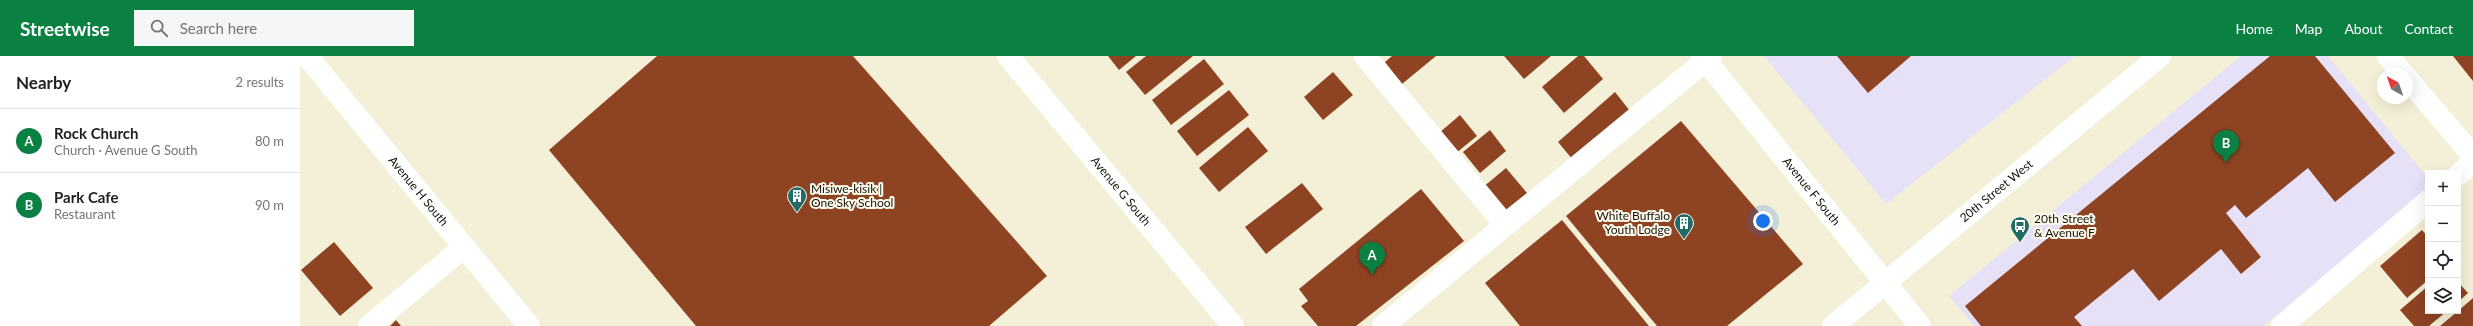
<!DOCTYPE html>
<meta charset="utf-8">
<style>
body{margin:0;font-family:Lato,sans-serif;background:#f6f6f6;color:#202124}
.controls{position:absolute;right:12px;bottom:12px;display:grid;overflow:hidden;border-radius:0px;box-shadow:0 4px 16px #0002}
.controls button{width:36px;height:36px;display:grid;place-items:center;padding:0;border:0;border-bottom:1px solid #e0e0e0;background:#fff;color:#202124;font:20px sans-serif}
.compass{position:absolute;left:2077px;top:12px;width:36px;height:36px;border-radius:50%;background:#fff;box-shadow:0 4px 16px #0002;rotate:320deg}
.you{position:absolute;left:1463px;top:165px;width:14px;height:14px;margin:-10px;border:3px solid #fff;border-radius:50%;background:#1a73e8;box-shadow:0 0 0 6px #1a73e833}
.badge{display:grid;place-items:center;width:26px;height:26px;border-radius:50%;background:#0b8043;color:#fff;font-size:13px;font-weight:700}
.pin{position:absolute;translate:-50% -33px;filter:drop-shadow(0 1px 2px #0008)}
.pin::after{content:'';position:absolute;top:21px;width:14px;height:12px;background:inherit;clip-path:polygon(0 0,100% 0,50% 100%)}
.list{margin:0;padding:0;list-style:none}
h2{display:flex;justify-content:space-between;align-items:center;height:52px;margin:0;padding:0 16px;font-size:17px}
h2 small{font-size:13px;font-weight:400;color:#757577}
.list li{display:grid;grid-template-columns:26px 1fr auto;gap:12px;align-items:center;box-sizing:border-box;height:64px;padding:0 16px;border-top:1px solid #e0e0e0}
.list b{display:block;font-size:15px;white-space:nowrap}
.list p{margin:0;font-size:13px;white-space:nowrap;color:#757577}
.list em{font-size:13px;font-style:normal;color:#757577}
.icon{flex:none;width:22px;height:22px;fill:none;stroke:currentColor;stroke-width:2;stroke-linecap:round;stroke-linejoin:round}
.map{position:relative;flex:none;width:2173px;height:270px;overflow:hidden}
header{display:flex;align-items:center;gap:24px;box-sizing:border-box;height:56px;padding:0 20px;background:#0b8043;color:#fff}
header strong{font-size:19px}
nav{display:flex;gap:22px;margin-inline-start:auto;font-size:14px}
.search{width:280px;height:36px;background:#f6f6f6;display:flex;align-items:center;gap:10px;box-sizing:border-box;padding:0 14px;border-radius:0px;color:#757577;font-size:15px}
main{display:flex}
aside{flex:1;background:#fff}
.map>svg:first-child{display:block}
</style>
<header>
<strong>Streetwise</strong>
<div class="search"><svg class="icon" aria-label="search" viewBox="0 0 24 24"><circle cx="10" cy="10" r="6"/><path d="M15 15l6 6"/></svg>Search here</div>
<nav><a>Home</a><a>Map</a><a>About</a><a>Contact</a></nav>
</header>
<main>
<aside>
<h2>Nearby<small>2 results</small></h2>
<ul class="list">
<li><span class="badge">A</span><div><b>Rock Church</b><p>Church · Avenue G South</p></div><em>80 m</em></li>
<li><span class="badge">B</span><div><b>Park Cafe</b><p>Restaurant</p></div><em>90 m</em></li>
</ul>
</aside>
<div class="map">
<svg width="2173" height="270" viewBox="0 0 2173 270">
<rect width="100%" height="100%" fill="#f4efd7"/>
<path fill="#e7e1f7" d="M1464,0H1775L1586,148Z
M1941,0H2028L2128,122V134L1964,270H1674L1649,240Z"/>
<path fill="#8e4423" d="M357,0H553L747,220L689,270H396L249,94Z
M808,0H836L819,14Z
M846,0H893L845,39L826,16Z
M1092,0H1136L1102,28L1085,6Z
M1204,0H1251L1224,23Z
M1278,0H1284L1303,23L1264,57L1242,31Z
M1537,0H1611L1568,37Z
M1970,0H2015L2095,97L2035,146L2008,112L1946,162L1935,149L1926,157L1961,201L1941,218L1921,193L1859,245L1833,213L1774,261L1782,270H1681L1665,250Z
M2153,0H2173V25Z
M904,3L924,28L871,69L852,44Z
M1033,16L1053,39L1023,64L1004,41Z
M929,34L949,59L897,100L877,75Z
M1315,36L1330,55L1273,104L1258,86Z
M1160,59L1177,80L1156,97L1139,77Z
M1381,65L1503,208L1427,270H1357L1266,160Z
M948,71L968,95L919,136L899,112Z
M1190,74L1206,95L1180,117L1163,96Z
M1206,112L1227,137L1203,156L1182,132Z
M1002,127L1023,153L966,198L945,171Z
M1121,133L1164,185L1056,270H1018L1001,250L1008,245L999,233Z
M1262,164L1349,270H1220L1185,227Z
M2122,174L2128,181V224L2107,242L2080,210Z
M34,186L73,232L40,260L1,214Z
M2158,226L2168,237L2158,246Z
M2128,230V255H2147L2129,270H2114L2100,254Z
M2173,242V270H2140L2158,255Z
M96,264L101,270H90Z"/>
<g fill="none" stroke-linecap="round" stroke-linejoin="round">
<g stroke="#fff" stroke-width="22">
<path id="s1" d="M7,0L229,270"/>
<path id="s2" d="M708,0L933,270"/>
<path d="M1065,0L1205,169"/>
<path id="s3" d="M1402,0L1620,270"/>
<path d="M2088,0L2103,18"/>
<path d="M2107,22L2173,100"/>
<path d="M2158,119L2173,106"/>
<path d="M69,270L164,191"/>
<path d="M1083,270L1411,0"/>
<path d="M1982,270L2128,145"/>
</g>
<path stroke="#fff" stroke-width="22" id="s4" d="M1533,270L1860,0"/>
</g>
<defs>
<symbol id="building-pin" viewBox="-11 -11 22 30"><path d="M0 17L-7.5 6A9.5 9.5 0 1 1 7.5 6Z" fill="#206b67" stroke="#fffcee"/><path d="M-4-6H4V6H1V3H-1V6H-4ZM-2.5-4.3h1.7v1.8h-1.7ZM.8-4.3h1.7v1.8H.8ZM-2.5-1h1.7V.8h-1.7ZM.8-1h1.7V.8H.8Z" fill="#fff"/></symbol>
<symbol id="bus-pin" viewBox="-11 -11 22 30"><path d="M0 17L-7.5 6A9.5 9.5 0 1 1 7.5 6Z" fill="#206b67" stroke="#fffcee"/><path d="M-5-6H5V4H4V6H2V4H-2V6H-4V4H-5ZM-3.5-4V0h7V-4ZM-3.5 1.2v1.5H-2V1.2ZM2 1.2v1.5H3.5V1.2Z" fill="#fff"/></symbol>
</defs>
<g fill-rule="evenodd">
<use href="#building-pin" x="486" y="129" width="22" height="30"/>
<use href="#building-pin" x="1373" y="156" width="22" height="30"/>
<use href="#bus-pin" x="1709" y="159" width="22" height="30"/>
</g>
<g text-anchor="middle" stroke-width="4" stroke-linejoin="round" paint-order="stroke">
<g font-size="12" fill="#15130b" stroke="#fffcee" text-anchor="start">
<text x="511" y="137">Misiwe-kisik |<tspan x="511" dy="14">One Sky School</tspan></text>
<text x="1370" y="164" text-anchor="end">White Buffalo<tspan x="1370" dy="14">Youth Lodge</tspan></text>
<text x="1734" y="167">20th Street<tspan x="1734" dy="14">&amp; Avenue F</tspan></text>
</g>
<g font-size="12" fill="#15130b" stroke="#fffcee">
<text dy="4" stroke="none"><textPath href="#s1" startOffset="175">Avenue H South</textPath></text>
<text dy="4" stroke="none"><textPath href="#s2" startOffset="176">Avenue G South</textPath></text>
<text dy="4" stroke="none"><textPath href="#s3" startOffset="174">Avenue F South</textPath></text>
<text dy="4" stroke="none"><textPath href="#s4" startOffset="212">20th Street West</textPath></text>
</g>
</g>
</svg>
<div class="controls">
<button>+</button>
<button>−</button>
<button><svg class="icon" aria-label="locate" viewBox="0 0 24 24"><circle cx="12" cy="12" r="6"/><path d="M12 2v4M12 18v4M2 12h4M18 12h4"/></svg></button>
<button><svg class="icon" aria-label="layers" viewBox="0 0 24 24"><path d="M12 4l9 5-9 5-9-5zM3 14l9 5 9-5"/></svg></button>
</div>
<svg class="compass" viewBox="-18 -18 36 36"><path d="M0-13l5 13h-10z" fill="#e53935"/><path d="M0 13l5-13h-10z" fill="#757577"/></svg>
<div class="you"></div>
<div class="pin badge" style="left:1072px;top:219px">A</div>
<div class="pin badge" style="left:1926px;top:107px">B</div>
</div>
</main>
